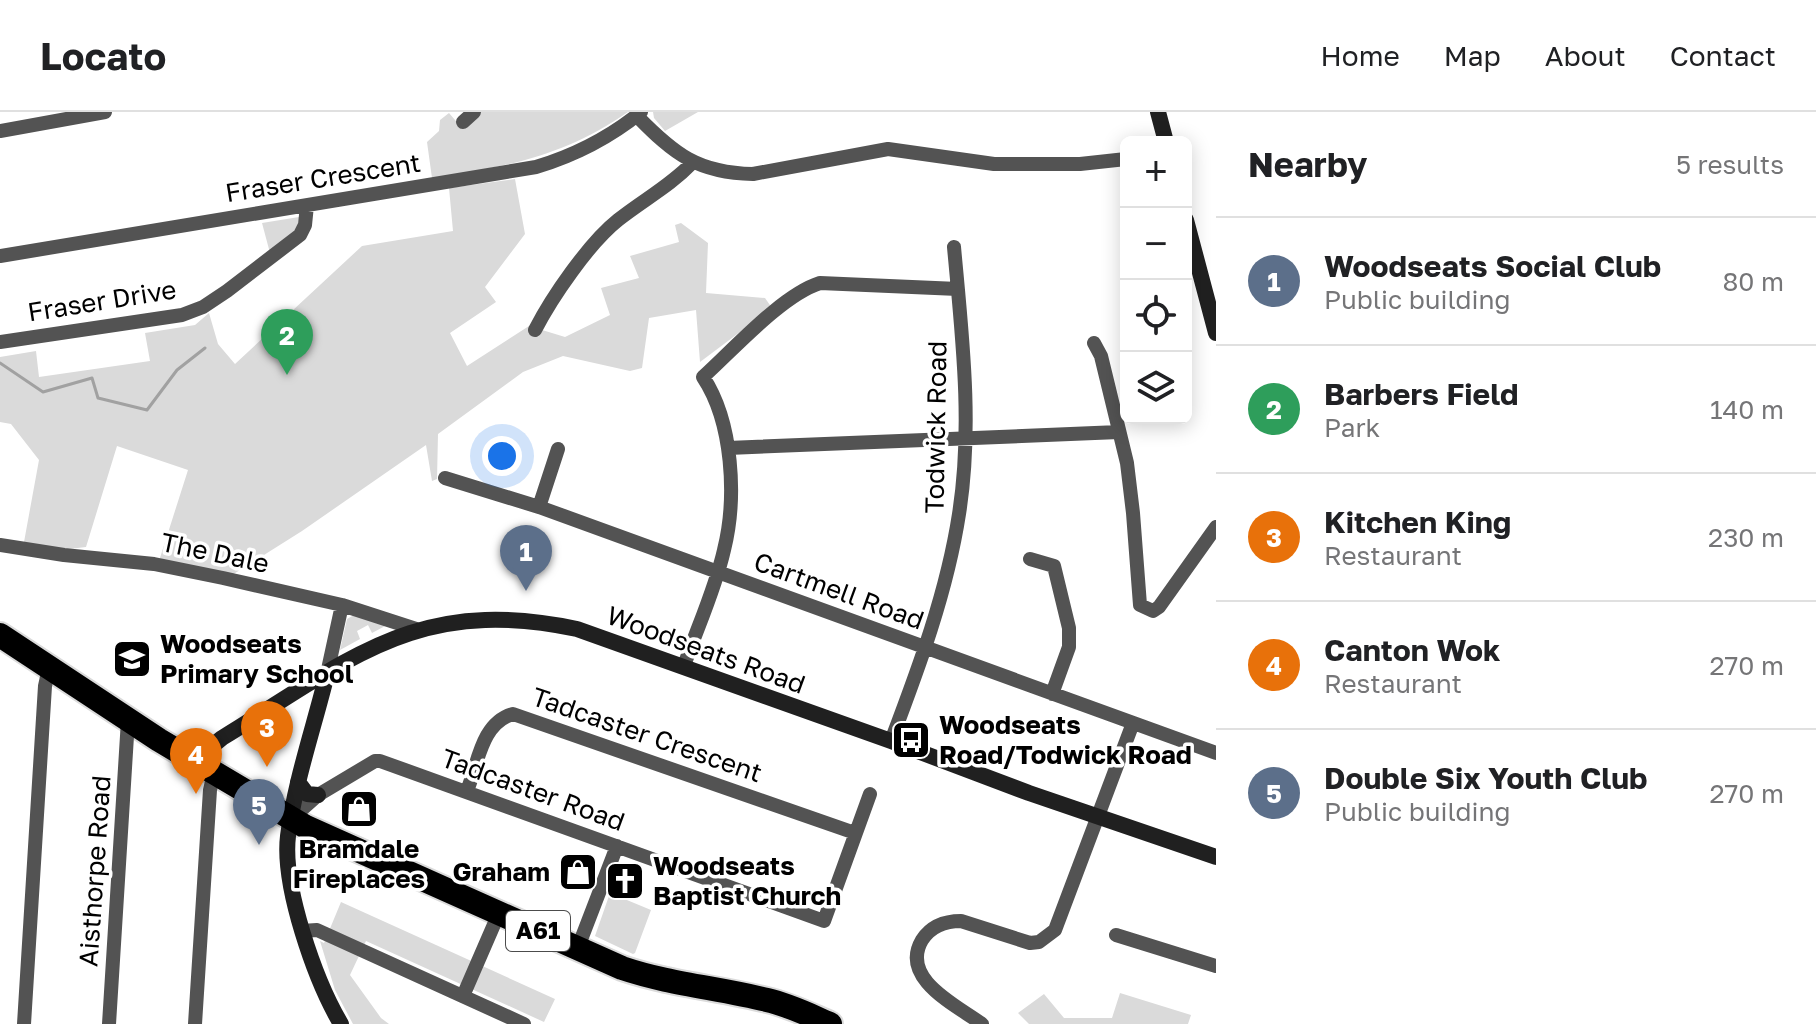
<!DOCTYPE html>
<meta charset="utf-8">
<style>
body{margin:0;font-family:"Golos Text",sans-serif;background:#f6f6f6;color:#202124}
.controls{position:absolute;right:24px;top:24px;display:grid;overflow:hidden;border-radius:12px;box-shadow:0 4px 20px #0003}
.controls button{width:72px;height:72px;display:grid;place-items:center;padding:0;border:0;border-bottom:2px solid #e0e0e0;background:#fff;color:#202124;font:40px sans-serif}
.you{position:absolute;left:502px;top:344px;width:28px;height:28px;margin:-20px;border:6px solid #fff;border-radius:50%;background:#1a73e8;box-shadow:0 0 0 12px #1a73e833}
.badge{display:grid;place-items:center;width:52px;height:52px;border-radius:50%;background:#0b8043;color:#fff;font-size:26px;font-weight:700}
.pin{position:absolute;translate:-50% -66px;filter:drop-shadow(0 2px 4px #0008)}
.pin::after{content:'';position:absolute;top:42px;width:28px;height:24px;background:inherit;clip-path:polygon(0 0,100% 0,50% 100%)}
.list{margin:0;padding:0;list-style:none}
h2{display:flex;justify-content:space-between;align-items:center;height:104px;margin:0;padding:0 32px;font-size:34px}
h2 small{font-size:26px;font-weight:400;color:#757577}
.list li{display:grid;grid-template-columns:52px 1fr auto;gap:24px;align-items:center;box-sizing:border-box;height:128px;padding:0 32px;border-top:2px solid #e0e0e0}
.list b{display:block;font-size:30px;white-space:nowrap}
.list p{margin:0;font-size:26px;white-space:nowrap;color:#757577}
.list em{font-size:26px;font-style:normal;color:#757577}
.icon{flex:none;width:44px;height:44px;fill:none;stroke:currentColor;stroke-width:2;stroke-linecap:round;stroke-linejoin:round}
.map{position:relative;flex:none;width:1216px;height:912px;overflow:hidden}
header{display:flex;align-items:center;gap:48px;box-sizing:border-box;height:112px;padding:0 40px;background:#fff;border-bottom:2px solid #e0e0e0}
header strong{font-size:38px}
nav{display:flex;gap:44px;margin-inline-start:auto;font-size:28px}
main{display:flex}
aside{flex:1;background:#fff}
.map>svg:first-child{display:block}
</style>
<header>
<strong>Locato</strong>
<nav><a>Home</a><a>Map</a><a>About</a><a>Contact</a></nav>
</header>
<main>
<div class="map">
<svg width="1216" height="912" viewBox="0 0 1216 912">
<rect width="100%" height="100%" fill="#fff"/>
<path fill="#dadada" d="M478,0H628C565,44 506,55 432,66L427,30L439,19L440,8L449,1L461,15Z
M653,0H698L665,19L654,6Z
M515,67L525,122L485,175L496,190L450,221L467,254L529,214L565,225L610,203L601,176L639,166L630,144L679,130L675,113L681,111L708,131L706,181L765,186L772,196L700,250L696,198L649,206L642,256L630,259L563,244L523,260L438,322L437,367L432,369L426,333L302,419L232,463L159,449L188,358L117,334L86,435L61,438L24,430L39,348L11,312L0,310V245L36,239L39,265L150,249L145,221L195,213L209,201L218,232L235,252L362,134L453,119L449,76Z
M299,105L303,115L270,141L262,111Z
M354,503L387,513L372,521L368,513L357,519L360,527L340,538L347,507Z
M610,781L651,798L635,841L633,842L595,824Z
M341,790L555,887L544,910L366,829L350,863L381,906L389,912H353L335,878L320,829L324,831Z
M1120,881L1191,903L1188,912H1029L1018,901L1044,882L1064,906H1112Z"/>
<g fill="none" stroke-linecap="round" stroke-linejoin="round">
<path stroke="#a1a1a1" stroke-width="3" d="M0,251L43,280L92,266L98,286L147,298L177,258L205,236"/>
<defs>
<path id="highway" d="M0,523L159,628L306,715L622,856C669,872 719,876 767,888C789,893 809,903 830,912"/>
</defs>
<use href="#highway" stroke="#dbdbdb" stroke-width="28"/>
<path stroke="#535353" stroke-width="14" d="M637,4C674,42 698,61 753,62L888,37L994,52H1080L1126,47
M463,10L474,0
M0,19L105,0
M0,144L536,55C576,43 609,26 641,0
M535,218C552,185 589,131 618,108C643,88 670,74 692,51
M0,230L182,203L203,195L227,179L300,123L305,113L307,93
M1094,231L1101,244L1127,351L1133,401L1140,493L1153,499L1159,495L1216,415
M728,336L1119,320
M445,366L539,395L1216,641
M539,395L558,337
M0,433L64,443L154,452L223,466L342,493L416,517
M1030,447L1054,454L1069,516V535L1052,582
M684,554C697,516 715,478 724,438C737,386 733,310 703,265C733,238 782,183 820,171L958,177
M327,562L342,493
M891,629C919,555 947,480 959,402C973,314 962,223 954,135
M467,679C478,652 481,611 513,602L855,721
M291,707L318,683L375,649H380L824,809L870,682
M302,819L317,818L524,912
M1116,823L1216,854
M577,838L617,734
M463,884L499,801
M24,912L45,574L49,556
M109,912L128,608
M195,912L210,678L214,661
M982,912C958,894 899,867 922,828C931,814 946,809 961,809L1030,831L1039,830L1055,818L1133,611"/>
<path stroke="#202020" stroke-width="16" d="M1158,0L1166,30
M1186,108L1216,221
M327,562C314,615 295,669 288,724C282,774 315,868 341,912
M199,652L211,635L222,626C350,548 416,483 577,517L891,629L1029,681L1216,745
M298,670L307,682L318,683"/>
<use href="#highway" stroke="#000" stroke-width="24"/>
</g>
<defs>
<symbol id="school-square" viewBox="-11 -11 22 22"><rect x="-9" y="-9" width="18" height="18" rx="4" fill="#000" stroke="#fff"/><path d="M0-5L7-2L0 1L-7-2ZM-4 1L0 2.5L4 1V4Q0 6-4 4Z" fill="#fff"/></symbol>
<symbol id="bus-square" viewBox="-11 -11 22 22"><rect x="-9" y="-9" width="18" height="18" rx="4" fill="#000" stroke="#fff"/><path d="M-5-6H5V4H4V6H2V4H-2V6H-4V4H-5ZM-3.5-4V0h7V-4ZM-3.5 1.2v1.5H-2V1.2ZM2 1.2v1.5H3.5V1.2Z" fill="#fff"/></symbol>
<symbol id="shop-square" viewBox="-11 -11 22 22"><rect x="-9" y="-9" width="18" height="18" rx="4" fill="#000" stroke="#fff"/><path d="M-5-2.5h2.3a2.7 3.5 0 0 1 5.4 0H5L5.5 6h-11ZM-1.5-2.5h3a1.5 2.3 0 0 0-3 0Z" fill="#fff"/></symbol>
<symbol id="church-square" viewBox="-11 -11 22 22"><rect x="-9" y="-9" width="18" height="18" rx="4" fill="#000" stroke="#fff"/><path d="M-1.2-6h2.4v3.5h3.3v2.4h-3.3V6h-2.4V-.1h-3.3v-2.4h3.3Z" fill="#fff"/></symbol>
</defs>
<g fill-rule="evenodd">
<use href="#school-square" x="110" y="525" width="44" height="44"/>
<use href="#bus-square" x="889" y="606" width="44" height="44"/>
<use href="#shop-square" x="337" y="675" width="44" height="44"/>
<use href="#shop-square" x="556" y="738" width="44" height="44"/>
<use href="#church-square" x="603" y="747" width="44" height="44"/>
</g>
<g text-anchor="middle" stroke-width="7" stroke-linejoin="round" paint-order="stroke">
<rect fill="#fff" stroke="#4c4c4c" stroke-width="2" x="506" y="799" width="64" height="40" rx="6"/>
<g font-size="24" font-weight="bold" fill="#000">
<text x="538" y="827">A61</text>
</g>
<g font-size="26" fill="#000" stroke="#fff">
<text transform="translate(323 66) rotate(-9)" y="9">Fraser Crescent</text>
<text transform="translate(102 189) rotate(-9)" y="9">Fraser Drive</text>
<text transform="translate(936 315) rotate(-89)" y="9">Todwick Road</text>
<text transform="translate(215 441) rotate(12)" y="9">The Dale</text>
<text transform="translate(839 479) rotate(20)" y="9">Cartmell Road</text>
<text transform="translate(706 538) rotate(20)" y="9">Woodseats Road</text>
<text transform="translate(647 623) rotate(19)" y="9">Tadcaster Crescent</text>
<text transform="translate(533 678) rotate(20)" y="9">Tadcaster Road</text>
<text transform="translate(95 759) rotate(-86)" y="9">Aisthorpe Road</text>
</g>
<g font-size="26" font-weight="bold" fill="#000" stroke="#fff" text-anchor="start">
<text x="160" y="541">Woodseats<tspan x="160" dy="30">Primary School</tspan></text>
<text x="939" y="622">Woodseats<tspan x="939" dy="30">Road/Todwick Road</tspan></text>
<text x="359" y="746" text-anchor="middle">Bramdale<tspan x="359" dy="30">Fireplaces</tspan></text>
<text x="653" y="763">Woodseats<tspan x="653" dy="30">Baptist Church</tspan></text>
<text x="550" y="769" text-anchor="end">Graham</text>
</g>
</g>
</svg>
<div class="controls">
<button>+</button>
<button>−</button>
<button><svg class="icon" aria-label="locate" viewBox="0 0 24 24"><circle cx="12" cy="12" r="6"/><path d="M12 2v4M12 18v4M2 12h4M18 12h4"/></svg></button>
<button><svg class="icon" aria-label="layers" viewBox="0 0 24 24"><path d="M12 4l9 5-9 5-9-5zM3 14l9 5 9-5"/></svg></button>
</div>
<div class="you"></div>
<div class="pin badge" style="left:526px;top:479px;background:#5c6f8a">1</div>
<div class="pin badge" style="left:287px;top:263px;background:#2e9e5b">2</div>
<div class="pin badge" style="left:267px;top:655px;background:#e8710a">3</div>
<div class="pin badge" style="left:196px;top:682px;background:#e8710a">4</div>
<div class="pin badge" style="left:259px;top:733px;background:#5c6f8a">5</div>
</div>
<aside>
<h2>Nearby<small>5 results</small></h2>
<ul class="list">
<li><span class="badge" style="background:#5c6f8a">1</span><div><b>Woodseats Social Club</b><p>Public building</p></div><em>80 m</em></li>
<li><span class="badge" style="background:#2e9e5b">2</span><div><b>Barbers Field</b><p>Park</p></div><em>140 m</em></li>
<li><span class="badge" style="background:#e8710a">3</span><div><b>Kitchen King</b><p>Restaurant</p></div><em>230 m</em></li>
<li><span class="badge" style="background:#e8710a">4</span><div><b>Canton Wok</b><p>Restaurant</p></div><em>270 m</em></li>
<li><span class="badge" style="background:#5c6f8a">5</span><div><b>Double Six Youth Club</b><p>Public building</p></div><em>270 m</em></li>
</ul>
</aside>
</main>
